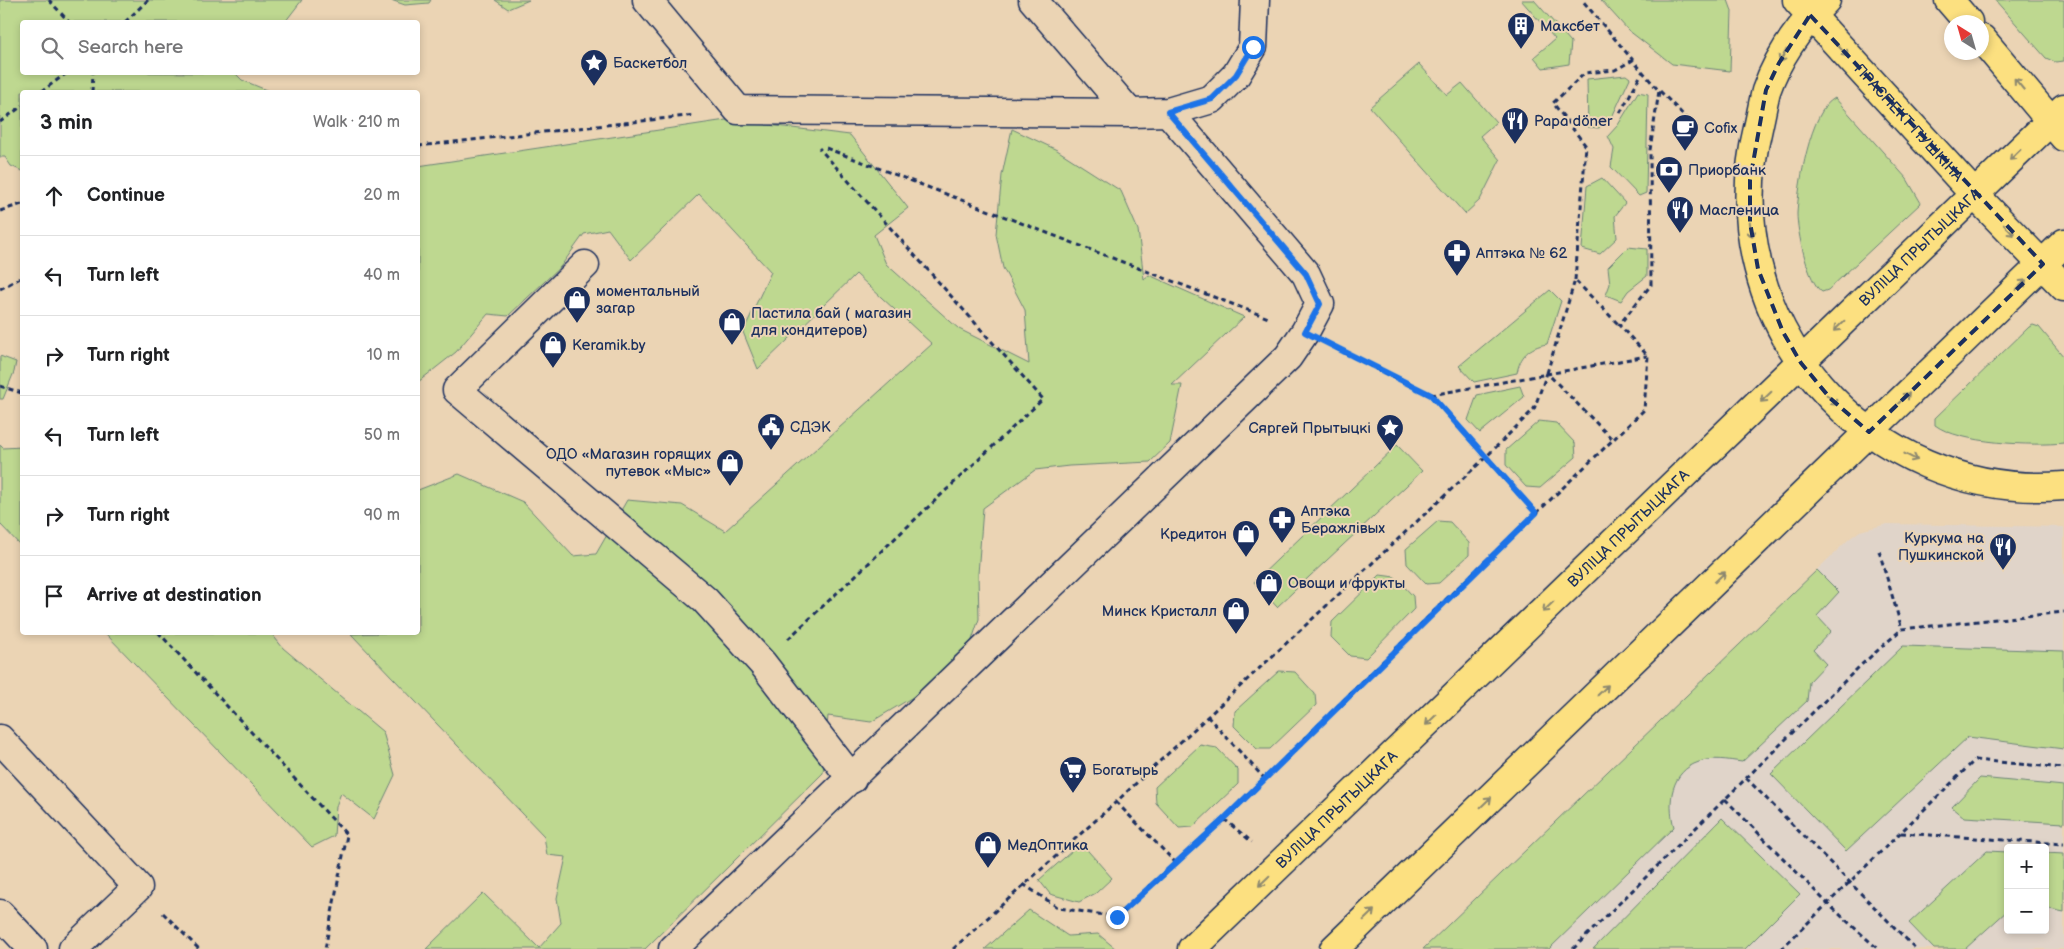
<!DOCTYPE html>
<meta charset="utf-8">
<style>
body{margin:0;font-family:"Balsamiq Sans",sans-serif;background:#f6f6f6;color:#202124}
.controls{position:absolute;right:15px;bottom:15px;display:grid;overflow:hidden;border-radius:5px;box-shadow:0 2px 8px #0003}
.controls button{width:45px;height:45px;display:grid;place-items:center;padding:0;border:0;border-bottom:1px solid #e0e0e0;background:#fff;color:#202124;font:25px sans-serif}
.compass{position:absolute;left:1944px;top:15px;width:45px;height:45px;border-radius:50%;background:#fff;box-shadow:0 2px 8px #0003;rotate:323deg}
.stop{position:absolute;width:15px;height:15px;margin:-11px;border:4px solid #1a73e8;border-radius:50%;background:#fff}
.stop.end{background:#1a73e8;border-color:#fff;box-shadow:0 1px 5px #0008}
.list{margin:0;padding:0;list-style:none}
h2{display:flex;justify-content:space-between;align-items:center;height:65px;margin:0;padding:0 20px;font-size:21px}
h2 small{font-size:16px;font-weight:400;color:#757577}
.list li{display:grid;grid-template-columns:32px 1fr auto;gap:15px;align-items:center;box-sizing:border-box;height:80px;padding:0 20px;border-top:1px solid #e0e0e0}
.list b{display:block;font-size:19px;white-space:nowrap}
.list em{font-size:16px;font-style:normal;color:#757577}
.icon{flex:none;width:28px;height:28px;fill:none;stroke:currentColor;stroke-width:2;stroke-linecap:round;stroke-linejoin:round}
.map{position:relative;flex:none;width:2064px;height:949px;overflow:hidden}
.search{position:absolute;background:#fff;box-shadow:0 2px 8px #0003;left:20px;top:20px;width:400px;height:55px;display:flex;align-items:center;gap:12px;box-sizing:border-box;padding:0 18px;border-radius:5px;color:#757577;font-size:19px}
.panel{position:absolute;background:#fff;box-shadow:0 2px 8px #0003;left:20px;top:90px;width:400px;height:545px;border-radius:5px}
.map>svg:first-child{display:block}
</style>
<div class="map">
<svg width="2064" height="949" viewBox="0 0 2064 949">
<rect width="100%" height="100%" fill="#ebd4b4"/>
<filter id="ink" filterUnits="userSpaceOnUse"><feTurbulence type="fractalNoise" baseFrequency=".02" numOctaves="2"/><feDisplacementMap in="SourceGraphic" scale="10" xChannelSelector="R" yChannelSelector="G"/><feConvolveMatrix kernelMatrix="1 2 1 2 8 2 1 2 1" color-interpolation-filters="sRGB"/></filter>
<g filter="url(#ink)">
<path fill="#e0d4c9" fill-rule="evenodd" d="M1887,524L2064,527V949H1423L1849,539L1860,531ZM2008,848H2045V930H2008Z"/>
<path fill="#bed890" stroke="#6c8477" d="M0,0H302L285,22H22V72L235,73L242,80L271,92H22V171L11,166L5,157H0Z
M391,0H431L429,3L405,5Z
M495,0H529L508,9Z
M1521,0H1534L1571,42L1569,64L1543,68L1534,57L1555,39Z
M1601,0H1728L1732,11L1730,71L1672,64L1628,30Z
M1995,0H2064V61L2055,62L2046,58Z
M1419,64L1447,95L1462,83L1496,122L1480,136L1500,160L1480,200L1465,214L1370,107Z
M1626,75L1630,78L1612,117L1599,128L1588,127L1587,79Z
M1638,92L1648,94L1646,193L1639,196L1611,167L1614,149L1608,136L1618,125Z
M1835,98L1907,179L1921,203L1828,290L1822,292C1808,283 1797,231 1797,214C1798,187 1810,110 1835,98Z
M726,120L850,135L908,208L874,235L886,264L959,329L1029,364L1025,310L1003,268L996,234L1002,175L1012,129L1057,150L1121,191L1138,230L1144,279L1149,275L1244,317L1172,385H1182L1170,443L1150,462L1069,466L1035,470L983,508L978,574L979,619L970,646L928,688L871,722L828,716L823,773L645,949H426L483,893L539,948L561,923L557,898L566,857L547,855L544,836L351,634L418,632V490L459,474L523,502L573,556L596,554L627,500L682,505L725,531L932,344L856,274L758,369L743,332L771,272L699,194L631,260L608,229L584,234L561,266L508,316L488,314L456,352L418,382V386V166Z
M1602,178L1625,203L1615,216L1617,238L1600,254L1582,249L1587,186Z
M1628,247L1647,249V276L1628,291L1621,301L1606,295L1610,284L1608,267Z
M1550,290L1561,301L1547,344C1529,347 1520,356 1517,373L1474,382L1459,366Z
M2033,325L2039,327L2064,357V443C2033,446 1960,444 1935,425V418L2029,327Z
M0,356L16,362L14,372L3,399H0Z
M1520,386L1524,397L1480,433L1468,420L1477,395Z
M1539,421L1556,423L1575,443L1576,457L1540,488L1526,487L1506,465V450Z
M0,445L3,448L22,447V547L0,524Z
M1397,445L1422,471L1277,607L1254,582Z
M1438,521L1450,522L1469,543V555L1439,583L1426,584L1407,564L1406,549Z
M1817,570L1839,592L1817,616L1831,631L1813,650L1826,664L1809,682L1807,701L1742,762C1728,760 1712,757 1699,762C1671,771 1667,802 1674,827L1549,949H1423Z
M1380,575L1395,577L1413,596L1414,609L1366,658L1350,656L1331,637L1332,622Z
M105,633H271L283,648L383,732L395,775L374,819L341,793L336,806L334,836L312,847Z
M1903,646L2064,651V749L1968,737L1846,851L1771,774Z
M1279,671L1295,672L1315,694L1316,705L1270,749H1257L1234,726L1235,711Z
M1200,745L1217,748L1238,770V784L1193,827L1179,828L1156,803L1155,787Z
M1980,778L2064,786V823L1964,817L1952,807Z
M1722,818L1800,894L1745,949H1593Z
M1081,843L1112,878L1096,893L1079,902L1050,894L1039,880Z
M1987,851L2008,852V910L1965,949H1934L1909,923Z
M2045,853L2064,854V912L2045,908Z
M1029,910L1068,936L1098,934L1116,949H985Z"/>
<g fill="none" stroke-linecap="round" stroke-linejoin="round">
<defs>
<path id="minor" d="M647,0L738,110L1130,113L1168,112L1212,99L1236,75L1253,47L1255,0
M1033,0L1130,113
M585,265L457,390L705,600L763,664L852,779
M0,739L138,887L73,949
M0,914L33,949
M673,949L1288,357L1305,332L1320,304L1306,274L1168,112"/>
<g id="major">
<path id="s1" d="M1797,0L1975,195L2064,287"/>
<path d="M1826,0C1800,26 1778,56 1766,91C1763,103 1761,115 1758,128C1711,320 1867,502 2064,486"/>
<path d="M1949,0L1968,22"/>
<path d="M1982,39L2064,137"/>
<path id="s2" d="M1192,949L2064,108"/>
<path d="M1334,949L2064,243"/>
</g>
</defs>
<use href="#minor" stroke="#1b2f5e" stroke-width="31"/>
<use href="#major" stroke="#1b2f5e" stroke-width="31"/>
<path stroke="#1b2f5e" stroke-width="3" stroke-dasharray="5 4" stroke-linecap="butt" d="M49,0L69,22
M125,22L148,0
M1660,91L1689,121
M41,92L68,72
M92,92L93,72
M1620,113L1643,71
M0,122L22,106
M418,146L695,115
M826,148L1271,319
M0,211L22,204
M1575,280L1586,146L1553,103L1585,73L1615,70L1633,60
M0,289L22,277
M1336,348L1431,395L1536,513
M1547,373L1575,280L1619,325
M0,386L22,393
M1431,395L1647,356
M1879,551L1902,629
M158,632L347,835L325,949
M788,639L1043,399L819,148
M1207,716L1264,778
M1746,778L1916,949
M1725,799L1827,903L1878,949
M1116,802L1175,862
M1224,819L1252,842
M1901,833L2064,844
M1023,884L1059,908L1117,917L1224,819L1449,597L1644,410L1648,356L1619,325L1651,285L1650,150L1659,91L1582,0
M163,913L199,949
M953,949L1116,802L1485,458L1534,409L1547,373L1613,440
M1573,949L1860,666L1902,629L2064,612
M1781,949L1975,760L2064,768"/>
<use href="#minor" stroke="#ebd4b4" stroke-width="28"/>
<use href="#major" stroke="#fce080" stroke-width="28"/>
</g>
<defs><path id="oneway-shaft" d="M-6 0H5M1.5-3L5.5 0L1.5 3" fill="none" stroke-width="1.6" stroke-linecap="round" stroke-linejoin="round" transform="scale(1.25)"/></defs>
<g stroke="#8c886f">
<use href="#oneway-shaft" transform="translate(1843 51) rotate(47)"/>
<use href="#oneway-shaft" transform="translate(1783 56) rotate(119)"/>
<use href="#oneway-shaft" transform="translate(2019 84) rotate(-130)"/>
<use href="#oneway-shaft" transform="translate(2015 155) rotate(136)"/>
<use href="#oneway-shaft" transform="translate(1751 230) rotate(81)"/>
<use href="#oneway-shaft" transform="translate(2009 230) rotate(46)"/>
<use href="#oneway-shaft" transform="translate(2021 285) rotate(-44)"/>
<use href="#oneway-shaft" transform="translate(1839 326) rotate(136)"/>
<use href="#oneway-shaft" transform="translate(1766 397) rotate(136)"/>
<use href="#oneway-shaft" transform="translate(1904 398) rotate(-44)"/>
<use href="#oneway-shaft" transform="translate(1832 400) rotate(45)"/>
<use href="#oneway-shaft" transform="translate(1911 457) rotate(27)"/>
<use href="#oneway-shaft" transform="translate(1720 577) rotate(-44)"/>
<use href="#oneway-shaft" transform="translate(1548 607) rotate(136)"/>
<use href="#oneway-shaft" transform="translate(1603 690) rotate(-44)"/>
<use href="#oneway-shaft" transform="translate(1431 720) rotate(136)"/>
<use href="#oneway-shaft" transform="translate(1486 802) rotate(-44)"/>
<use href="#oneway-shaft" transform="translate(1264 881) rotate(136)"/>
<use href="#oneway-shaft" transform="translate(1369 915) rotate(-44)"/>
</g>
</g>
<g fill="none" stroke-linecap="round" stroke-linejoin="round" filter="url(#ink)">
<path stroke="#1a73e8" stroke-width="6" d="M1117,917L1224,819L1536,513L1431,395L1305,332L1320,304L1306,274L1168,112L1212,99L1236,75L1253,47"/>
</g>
<path fill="none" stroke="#1b2f5e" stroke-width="4" stroke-dasharray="10 6" stroke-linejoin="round" d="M1810,15L2043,264L1869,432L1830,398L1801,363L1783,332L1758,269L1750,222V180L1766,90L1779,63Z"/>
<defs>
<symbol id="building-pin" viewBox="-11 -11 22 30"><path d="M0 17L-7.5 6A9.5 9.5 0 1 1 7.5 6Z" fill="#1b2f5e" stroke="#ebd4b4"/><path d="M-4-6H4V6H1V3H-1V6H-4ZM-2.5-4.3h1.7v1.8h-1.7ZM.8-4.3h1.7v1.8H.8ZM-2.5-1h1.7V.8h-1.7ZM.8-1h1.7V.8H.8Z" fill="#fff"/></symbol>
<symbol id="sight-pin" viewBox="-11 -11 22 30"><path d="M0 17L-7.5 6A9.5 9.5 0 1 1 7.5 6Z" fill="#1b2f5e" stroke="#ebd4b4"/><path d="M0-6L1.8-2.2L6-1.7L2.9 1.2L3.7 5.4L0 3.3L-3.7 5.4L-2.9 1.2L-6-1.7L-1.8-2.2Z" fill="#fff"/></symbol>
<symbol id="restaurant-pin" viewBox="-11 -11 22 30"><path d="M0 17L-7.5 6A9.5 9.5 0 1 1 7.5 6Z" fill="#1b2f5e" stroke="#ebd4b4"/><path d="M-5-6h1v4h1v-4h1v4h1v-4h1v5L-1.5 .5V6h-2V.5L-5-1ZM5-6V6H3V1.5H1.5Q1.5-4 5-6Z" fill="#fff"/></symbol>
<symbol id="cafe-pin" viewBox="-11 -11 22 30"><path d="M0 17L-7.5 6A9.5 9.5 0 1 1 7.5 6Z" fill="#1b2f5e" stroke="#ebd4b4"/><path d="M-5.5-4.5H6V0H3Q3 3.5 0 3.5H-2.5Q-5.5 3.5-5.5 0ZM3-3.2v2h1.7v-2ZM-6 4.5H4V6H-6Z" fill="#fff"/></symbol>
<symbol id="bank-pin" viewBox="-11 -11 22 30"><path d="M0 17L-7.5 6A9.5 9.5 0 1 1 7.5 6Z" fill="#1b2f5e" stroke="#ebd4b4"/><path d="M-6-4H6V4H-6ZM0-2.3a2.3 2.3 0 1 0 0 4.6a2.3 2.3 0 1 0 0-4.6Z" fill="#fff"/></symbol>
<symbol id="pharmacy-pin" viewBox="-11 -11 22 30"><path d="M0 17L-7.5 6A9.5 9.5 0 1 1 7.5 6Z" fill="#1b2f5e" stroke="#ebd4b4"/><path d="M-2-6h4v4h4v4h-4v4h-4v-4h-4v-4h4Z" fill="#fff"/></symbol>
<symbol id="shop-pin" viewBox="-11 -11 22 30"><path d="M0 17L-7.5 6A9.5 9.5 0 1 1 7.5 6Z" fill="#1b2f5e" stroke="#ebd4b4"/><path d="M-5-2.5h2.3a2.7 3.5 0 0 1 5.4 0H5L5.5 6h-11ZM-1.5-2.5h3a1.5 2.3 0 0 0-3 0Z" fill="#fff"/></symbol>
<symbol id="civic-pin" viewBox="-11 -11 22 30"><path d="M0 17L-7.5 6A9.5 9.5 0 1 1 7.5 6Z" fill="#1b2f5e" stroke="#ebd4b4"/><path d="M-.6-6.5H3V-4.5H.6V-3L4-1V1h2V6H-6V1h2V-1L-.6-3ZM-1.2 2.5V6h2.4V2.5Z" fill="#fff"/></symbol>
<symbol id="supermarket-pin" viewBox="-11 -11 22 30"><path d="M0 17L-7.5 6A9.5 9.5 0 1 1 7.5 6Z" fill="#1b2f5e" stroke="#ebd4b4"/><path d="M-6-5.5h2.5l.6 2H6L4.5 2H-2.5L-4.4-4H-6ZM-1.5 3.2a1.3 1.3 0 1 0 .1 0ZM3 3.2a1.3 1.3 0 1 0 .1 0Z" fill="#fff"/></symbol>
</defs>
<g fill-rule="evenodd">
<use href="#building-pin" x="1505" y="10" width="32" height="43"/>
<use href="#sight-pin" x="578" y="47" width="32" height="43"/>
<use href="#restaurant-pin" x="1499" y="105" width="32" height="43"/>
<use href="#cafe-pin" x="1669" y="112" width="32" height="43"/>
<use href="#bank-pin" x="1653" y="154" width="32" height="43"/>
<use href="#restaurant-pin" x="1664" y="194" width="32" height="43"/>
<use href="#pharmacy-pin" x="1441" y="237" width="32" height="43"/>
<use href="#shop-pin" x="561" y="284" width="32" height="43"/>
<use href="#shop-pin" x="716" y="306" width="32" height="43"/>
<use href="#shop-pin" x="537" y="329" width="32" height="43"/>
<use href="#civic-pin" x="755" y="411" width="32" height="43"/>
<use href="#sight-pin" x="1374" y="412" width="32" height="43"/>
<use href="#shop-pin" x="714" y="447" width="32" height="43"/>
<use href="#pharmacy-pin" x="1266" y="504" width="32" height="43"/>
<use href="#shop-pin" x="1230" y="518" width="32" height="43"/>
<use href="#restaurant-pin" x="1987" y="531" width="32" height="43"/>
<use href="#shop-pin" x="1253" y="567" width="32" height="43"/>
<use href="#shop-pin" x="1220" y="595" width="32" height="43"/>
<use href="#supermarket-pin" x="1057" y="754" width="32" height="43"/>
<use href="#shop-pin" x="972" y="829" width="32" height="43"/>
</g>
<g text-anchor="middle" stroke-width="4" stroke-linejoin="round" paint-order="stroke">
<g font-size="15" fill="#1b2f5e" stroke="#ebd4b4" text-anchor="start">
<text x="1540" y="31">Максбет</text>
<text x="613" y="68">Баскетбол</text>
<text x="1534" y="126">Papa döner</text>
<text x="1704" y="133">Cofix</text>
<text x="1688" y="175">Приорбанк</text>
<text x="1699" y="215">Масленица</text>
<text x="1476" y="258">Аптэка № 62</text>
<text x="596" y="296">моментальный<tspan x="596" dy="17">загар</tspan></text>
<text x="751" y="318">Пастила бай ( магазин<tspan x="751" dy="17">для кондитеров)</tspan></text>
<text x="572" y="350">Keramik.by</text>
<text x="790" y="432">СДЭК</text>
<text x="1371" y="433" text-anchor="end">Сяргей Прытыцкі</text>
<text x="711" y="459" text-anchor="end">ОДО «Магазин горящих<tspan x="711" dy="17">путевок «Мыс»</tspan></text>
<text x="1301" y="516">Аптэка<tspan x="1301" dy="17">Беражлівых</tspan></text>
<text x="1227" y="539" text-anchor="end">Кредитон</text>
<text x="1984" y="543" text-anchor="end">Куркума на<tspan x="1984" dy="17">Пушкинской</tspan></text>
<text x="1288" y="588">Овощи и фрукты</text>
<text x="1217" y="616" text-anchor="end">Минск Кристалл</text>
<text x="1092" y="775">Богатырь</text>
<text x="1007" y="850">МедОптика</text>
</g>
<g font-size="15" fill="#1b2f5e" stroke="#ebd4b4">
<text dy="5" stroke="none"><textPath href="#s1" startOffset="166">ПРАСПЕКТ ПУШКІНА</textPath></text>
<text dy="5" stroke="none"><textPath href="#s2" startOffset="1011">ВУЛІЦА ПРЫТЫЦКАГА</textPath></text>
<text dy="5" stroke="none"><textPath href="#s2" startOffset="606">ВУЛІЦА ПРЫТЫЦКАГА</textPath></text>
<text dy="5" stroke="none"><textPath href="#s2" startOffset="201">ВУЛІЦА ПРЫТЫЦКАГА</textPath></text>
</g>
</g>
</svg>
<div class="controls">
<button>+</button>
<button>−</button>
</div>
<svg class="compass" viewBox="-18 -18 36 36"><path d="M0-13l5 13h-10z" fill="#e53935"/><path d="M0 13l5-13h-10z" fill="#757577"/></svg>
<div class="stop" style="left:1253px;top:47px"></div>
<div class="stop end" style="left:1117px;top:917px"></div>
<div class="search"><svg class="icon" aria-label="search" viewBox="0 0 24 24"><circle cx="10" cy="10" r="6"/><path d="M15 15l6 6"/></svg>Search here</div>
<section class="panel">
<h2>3 min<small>Walk · 210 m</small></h2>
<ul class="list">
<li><svg class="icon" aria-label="ahead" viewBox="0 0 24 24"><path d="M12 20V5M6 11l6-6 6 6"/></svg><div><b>Continue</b></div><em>20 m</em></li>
<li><svg class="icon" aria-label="left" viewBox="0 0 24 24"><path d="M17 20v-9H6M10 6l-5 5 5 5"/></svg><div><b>Turn left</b></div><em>40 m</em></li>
<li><svg class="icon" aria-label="right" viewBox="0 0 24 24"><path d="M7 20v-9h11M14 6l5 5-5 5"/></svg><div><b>Turn right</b></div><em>10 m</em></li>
<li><svg class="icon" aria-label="left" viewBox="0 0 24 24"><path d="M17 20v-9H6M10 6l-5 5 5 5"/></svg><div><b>Turn left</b></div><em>50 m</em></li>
<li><svg class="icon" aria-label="right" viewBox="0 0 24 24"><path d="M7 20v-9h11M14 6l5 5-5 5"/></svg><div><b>Turn right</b></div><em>90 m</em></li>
<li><svg class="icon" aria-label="arrive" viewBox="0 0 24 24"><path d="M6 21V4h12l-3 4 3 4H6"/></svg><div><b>Arrive at destination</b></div></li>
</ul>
</section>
</div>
